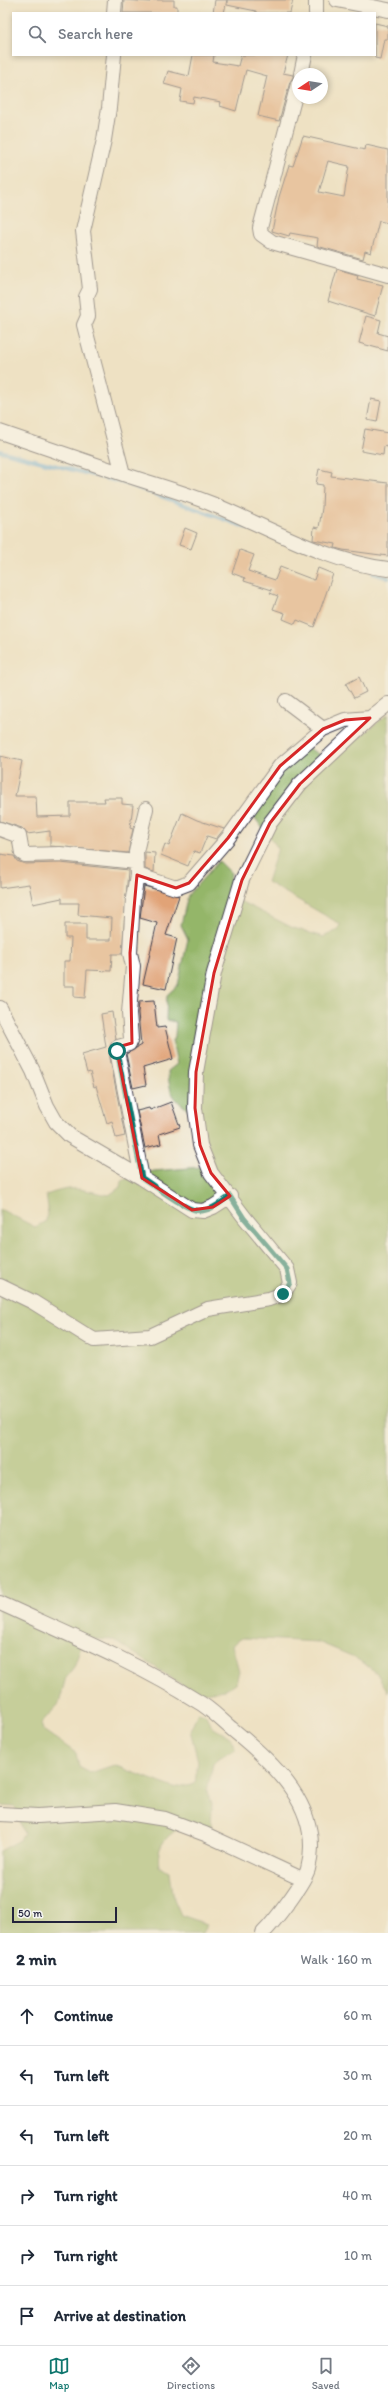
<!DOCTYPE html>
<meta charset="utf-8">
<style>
body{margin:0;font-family:Itim,sans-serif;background:#f2f2f3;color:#1f2937}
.compass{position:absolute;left:292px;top:68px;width:36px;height:36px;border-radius:50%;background:#fff;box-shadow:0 2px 6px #0003;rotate:258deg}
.scale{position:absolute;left:12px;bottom:10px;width:105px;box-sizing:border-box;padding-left:4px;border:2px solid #22223b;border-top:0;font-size:11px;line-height:14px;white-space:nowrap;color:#22223b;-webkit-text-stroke:3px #f6f6f2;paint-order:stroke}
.stop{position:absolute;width:12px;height:12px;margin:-9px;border:3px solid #0f766e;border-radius:50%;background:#fff}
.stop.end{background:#0f766e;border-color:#fff;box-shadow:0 1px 4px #0008}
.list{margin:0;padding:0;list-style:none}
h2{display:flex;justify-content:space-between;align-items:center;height:52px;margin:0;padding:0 16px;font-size:17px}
h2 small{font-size:13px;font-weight:400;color:#747a83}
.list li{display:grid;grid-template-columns:26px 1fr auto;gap:12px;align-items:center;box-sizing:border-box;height:60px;padding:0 16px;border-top:1px solid #e0e1e3}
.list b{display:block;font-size:15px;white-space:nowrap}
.list em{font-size:13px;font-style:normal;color:#747a83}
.icon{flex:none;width:22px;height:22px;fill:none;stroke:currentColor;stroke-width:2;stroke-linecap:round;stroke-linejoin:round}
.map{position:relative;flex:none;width:388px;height:1933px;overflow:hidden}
.search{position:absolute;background:#fff;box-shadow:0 2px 6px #0003;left:12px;right:12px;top:12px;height:44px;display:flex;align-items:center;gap:10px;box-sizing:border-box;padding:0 14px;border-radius:0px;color:#747a83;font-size:15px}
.sheet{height:412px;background:#fff}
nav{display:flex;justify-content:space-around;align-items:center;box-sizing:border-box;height:56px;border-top:1px solid #e0e1e3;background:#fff;font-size:11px;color:#747a83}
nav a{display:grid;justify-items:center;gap:2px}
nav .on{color:#0f766e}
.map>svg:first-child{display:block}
</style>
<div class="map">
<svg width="388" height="1933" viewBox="0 0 388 1933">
<rect width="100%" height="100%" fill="#f6f6f2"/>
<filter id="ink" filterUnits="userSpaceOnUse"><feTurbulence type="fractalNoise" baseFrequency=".025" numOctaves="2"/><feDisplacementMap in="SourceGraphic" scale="8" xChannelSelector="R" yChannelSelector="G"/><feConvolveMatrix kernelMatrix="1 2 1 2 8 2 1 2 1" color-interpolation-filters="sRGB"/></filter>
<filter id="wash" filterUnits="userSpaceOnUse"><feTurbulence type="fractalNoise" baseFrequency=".012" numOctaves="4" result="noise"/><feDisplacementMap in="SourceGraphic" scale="16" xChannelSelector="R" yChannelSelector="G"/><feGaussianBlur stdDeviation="0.9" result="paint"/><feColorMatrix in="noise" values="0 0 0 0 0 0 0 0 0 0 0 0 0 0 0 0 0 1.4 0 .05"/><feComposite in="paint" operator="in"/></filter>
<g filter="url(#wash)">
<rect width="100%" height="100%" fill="#eee1c3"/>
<path fill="#94b669" stroke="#5b6c52" d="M388,714V1692L376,1672L354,1657L318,1642L242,1638L232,1645L239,1671L236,1683L225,1690L196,1694L114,1640L92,1639L81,1647L74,1667L66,1677L59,1704L41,1723L43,1730L76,1753L79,1767L90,1773L114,1765L174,1788L195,1783L198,1761L190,1730L198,1712L205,1714C207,1717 209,1722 211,1725C220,1735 235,1733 235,1750L217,1759L213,1764L207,1791L212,1808L211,1829L191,1821C174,1831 155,1841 159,1865L170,1873L174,1899L181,1915L207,1924L202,1933H0V1851L20,1840L24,1834L15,1807L0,1806V1209L35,1227L46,1221L48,1208L46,1195C76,1184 79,1190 109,1195L119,1188L123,1180L154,1171L213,1166L205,1146L200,1116C177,1103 169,1098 168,1071L177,1064L172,1040L175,1036L176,1022L166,1020L167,995L178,985L188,939L181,925L188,895L219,861L231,873L228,895L291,927L323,937L338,930L340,924L267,882L278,848L251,813L283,767L308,748L330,761Z"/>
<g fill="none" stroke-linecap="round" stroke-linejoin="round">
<path stroke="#69acde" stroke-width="4" d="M0,451L127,484L254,530
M373,573L388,578"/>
</g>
<g id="blocks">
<path fill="#e1a377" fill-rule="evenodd" d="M124,0L150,2V0H174V6H177V13H123Z
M215,0H227L224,13H213Z
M227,0H293L290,13H256V11L227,5Z
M375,23L388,26V39H384L380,59L375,58Z
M193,55H214L213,62L238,66L241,55H288L283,73L293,75V77L290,82L279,121L258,116L267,76L246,70L236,111L220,106L221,102L194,97L193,103L180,101L182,89L164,84L168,71L189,76Z
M303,136L365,150L366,145L388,150V223L379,221L371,253L365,251L363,259L317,246L318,238L290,233L289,236L272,231L279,197L289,165L293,166ZM328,161L349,166L344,197L319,192Z
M337,269L358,275L357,279L383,285L375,316L328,301Z
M366,316L381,320L378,333L388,336V351L359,343Z
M371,399L381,401L377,422L367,420Z
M365,429L388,433V447L384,446L383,455L361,451Z
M319,469L332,472L331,476L388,483V556L343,550L335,548L336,544L313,540L314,527L319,528L322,508L323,485L316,484Z
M185,528L197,533L191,549L179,545Z
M240,550L254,555L248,571L275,580L280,567L314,580L318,568L333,574L314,627L297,620L295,624L283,619L285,613L273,609L278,596L270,593L272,590L244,581L245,578L232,573Z
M359,677L366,692L354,698L346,684Z
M0,756L22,761L15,796H36L37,817L70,816V802H105L104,798H122V804L133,805L130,828L133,829L128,853L50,846V831L27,834L22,828L0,821Z
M182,813L197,820L224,829L216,839L207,836L200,853L194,851L188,866L161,855L165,844L169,846Z
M145,852L155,853L154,872L145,869Z
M0,854L14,856L17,861L25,864L60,863L128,870L122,954H112L111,971L87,970L85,998L74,997V986H64V961H70L71,938H65V924H86V940H111L112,918L78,915L79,903H62V898L33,904L29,884L0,888Z
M144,886L179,896L166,935L177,938L166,989L143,984L157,923L140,918Z
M154,1001L157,1028L165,1027L173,1059L143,1068L146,1085L133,1088L126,1054L141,1045L138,1013L139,1002Z
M112,1012L116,1039L110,1045L109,1053L125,1136L116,1138L112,1121L107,1123L96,1086L94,1087L90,1072L87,1073L82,1054L106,1047L101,1014Z
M171,1102L180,1127L159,1134L161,1144L145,1148L137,1111L149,1108L150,1110Z"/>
</g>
</g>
<g filter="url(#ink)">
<use href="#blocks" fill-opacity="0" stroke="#413f4f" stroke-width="1"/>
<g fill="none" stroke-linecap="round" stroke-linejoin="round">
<defs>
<path id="street" d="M316,0V13
M337,0L388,10
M114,13L115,0
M301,74L305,55
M298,84L260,228L261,234L272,242L388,275
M0,432L123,474L84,325L88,316L86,297L90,289L83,231L104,140L109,108L114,55
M123,474C152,484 183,492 212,504C268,527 326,562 388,569
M286,701L323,729
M0,829L19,836L22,853L25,855L60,854L136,862
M137,875L176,888L189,883L228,838L280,766L323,729L345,720L370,718
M0,1008L33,1071L47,1106L56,1122L70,1136L142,1178L192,1210L203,1211L213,1207L230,1196
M142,1178L117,1051L118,1047L129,1044L131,1039L129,1013L133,966L130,953L133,898L137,875L136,852L146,809
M0,1286L33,1302L94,1340L150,1336L208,1309L269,1299L283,1294L290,1283L287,1269L245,1218L211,1173L200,1145L195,1108L196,1072L214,973L242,880L270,823L300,784L370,718L388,704
M0,1603C67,1634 135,1662 197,1701C210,1708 221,1720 232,1729C274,1763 324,1809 308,1869C304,1883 274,1922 263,1933
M0,1814L38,1816L115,1811L165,1819L205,1834L302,1879"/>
</defs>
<use href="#street" stroke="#413f4f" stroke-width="16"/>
<use href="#street" stroke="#fff" stroke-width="14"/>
</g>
</g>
<g fill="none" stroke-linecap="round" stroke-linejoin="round" filter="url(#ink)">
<path stroke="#0f766e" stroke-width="5" d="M117,1051L142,1178C157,1187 186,1212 202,1211C212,1210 222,1202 230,1196L244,1218L287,1269L290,1283L283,1294"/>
</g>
<path d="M0 0H388V1933H0ZM370,718L300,784L270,823L242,880L214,973L196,1072L195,1108L200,1145L211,1173L230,1196L213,1207L192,1210L142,1178L117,1051L118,1047L132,1043L130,953L137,875L176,888L189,883L228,838L280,766L323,729L345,720Z" fill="#eee1c3" fill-opacity=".55" fill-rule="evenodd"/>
<path fill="none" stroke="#d62828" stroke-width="3" stroke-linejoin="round" d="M370,718L300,784L270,823L242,880L214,973L196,1072L195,1108L200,1145L211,1173L230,1196L213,1207L192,1210L142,1178L117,1051L118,1047L132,1043L130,953L137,875L176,888L189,883L228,838L280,766L323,729L345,720Z"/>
</svg>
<svg class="compass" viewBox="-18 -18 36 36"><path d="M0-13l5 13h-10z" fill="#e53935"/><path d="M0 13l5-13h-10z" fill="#747a83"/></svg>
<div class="scale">50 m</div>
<div class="stop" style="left:117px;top:1051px"></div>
<div class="stop end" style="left:283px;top:1294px"></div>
<div class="search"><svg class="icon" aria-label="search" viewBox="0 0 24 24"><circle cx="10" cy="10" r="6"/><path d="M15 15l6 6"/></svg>Search here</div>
</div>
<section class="sheet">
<h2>2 min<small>Walk · 160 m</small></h2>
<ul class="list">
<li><svg class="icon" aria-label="ahead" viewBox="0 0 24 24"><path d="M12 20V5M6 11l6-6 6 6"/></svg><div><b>Continue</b></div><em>60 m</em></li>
<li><svg class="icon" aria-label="left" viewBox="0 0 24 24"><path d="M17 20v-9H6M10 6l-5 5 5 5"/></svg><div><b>Turn left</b></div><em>30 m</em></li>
<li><svg class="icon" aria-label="left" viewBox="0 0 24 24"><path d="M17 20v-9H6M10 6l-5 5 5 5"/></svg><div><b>Turn left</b></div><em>20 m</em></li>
<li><svg class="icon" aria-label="right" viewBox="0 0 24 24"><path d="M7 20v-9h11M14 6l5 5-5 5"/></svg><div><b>Turn right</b></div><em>40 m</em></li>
<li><svg class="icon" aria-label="right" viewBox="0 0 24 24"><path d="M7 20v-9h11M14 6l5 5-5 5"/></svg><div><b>Turn right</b></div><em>10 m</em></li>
<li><svg class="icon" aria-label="arrive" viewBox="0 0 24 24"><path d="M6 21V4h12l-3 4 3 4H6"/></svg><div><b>Arrive at destination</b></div></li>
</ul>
</section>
<nav>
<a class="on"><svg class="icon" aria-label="map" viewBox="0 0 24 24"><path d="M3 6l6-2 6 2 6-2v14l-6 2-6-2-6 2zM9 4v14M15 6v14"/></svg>Map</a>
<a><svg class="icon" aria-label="directions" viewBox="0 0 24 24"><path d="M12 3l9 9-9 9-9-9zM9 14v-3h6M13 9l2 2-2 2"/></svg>Directions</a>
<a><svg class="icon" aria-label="saved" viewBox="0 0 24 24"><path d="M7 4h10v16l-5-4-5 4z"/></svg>Saved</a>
</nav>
